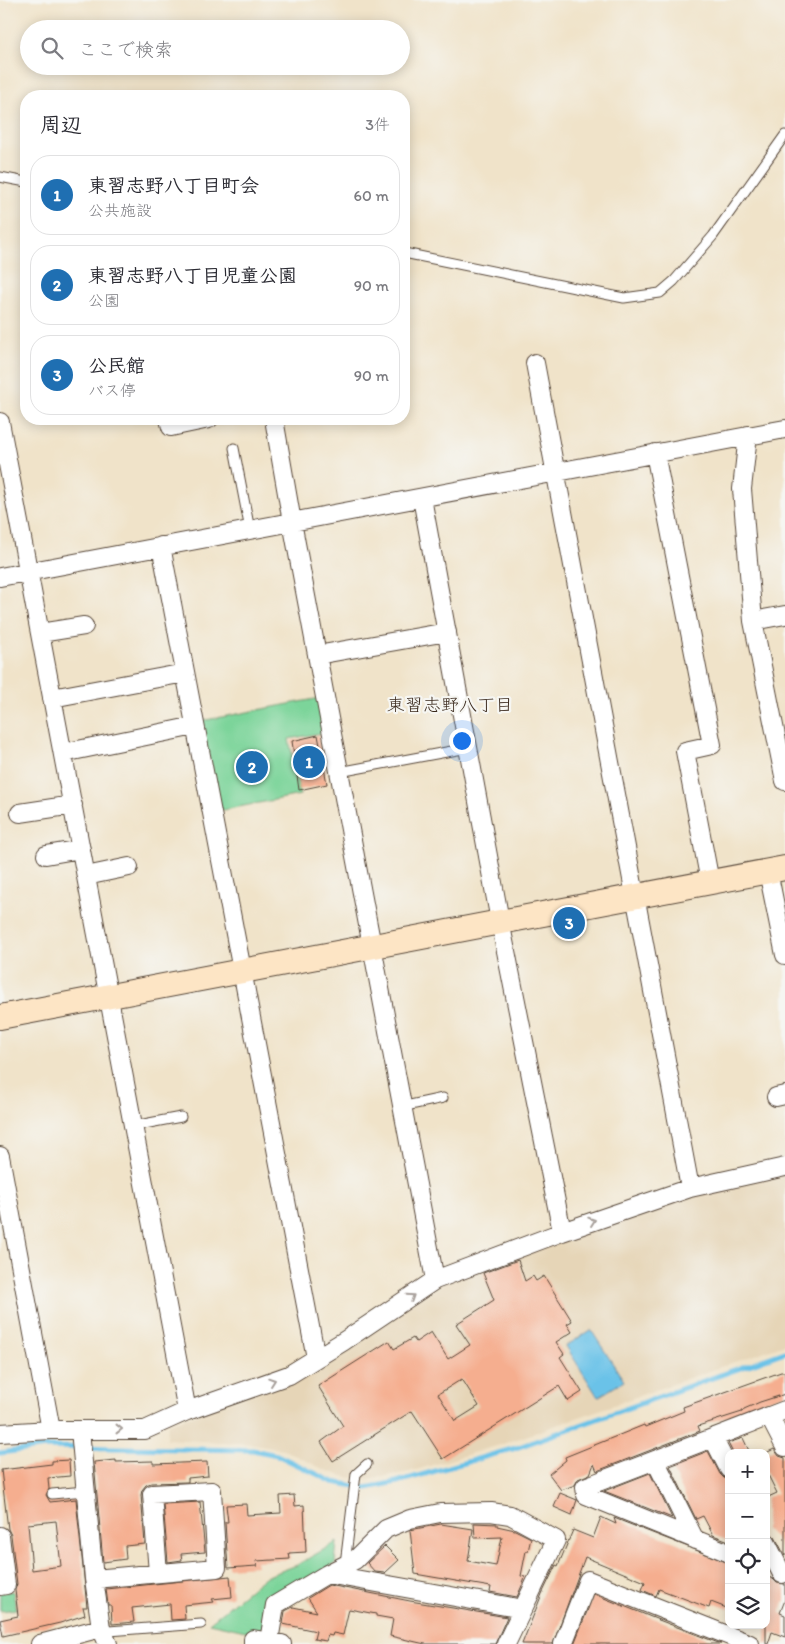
<!DOCTYPE html>
<html lang="ja">
<meta charset="utf-8">
<style>
body{margin:0;font-family:Itim,"Klee One",sans-serif;background:#f2f2f3;color:#2b2b33}
.controls{position:absolute;right:15px;bottom:15px;display:grid;overflow:hidden;border-radius:10px;box-shadow:0 2px 12px #0003}
.controls button{width:45px;height:45px;display:grid;place-items:center;padding:0;border:0;border-bottom:1px solid #e1e1e2;background:#fff;color:#2b2b33;font:25px sans-serif}
.you{position:absolute;left:461px;top:740px;width:18px;height:18px;margin:-12px;border:4px solid #fff;border-radius:50%;background:#1a73e8;box-shadow:0 0 0 8px #1a73e833}
.badge{display:grid;place-items:center;width:32px;height:32px;border-radius:50%;background:#1f6fb2;color:#fff;font-size:16px;font-weight:700}
.pin{position:absolute;translate:-50% -50%;border:2px solid #fff;box-shadow:0 1px 5px #0006}
.list{margin:0;padding:0;list-style:none}
h2{display:flex;justify-content:space-between;align-items:center;height:65px;margin:0;padding:0 20px;font-size:21px}
h2 small{font-size:16px;font-weight:400;color:#7c7c81}
.list li{display:grid;grid-template-columns:32px 1fr auto;gap:15px;align-items:center;box-sizing:border-box;height:80px;margin:0 10px 10px;padding:0 10px;border:1px solid #e1e1e2;border-radius:20px}
.list b{display:block;font-size:19px;white-space:nowrap}
.list p{margin:0;font-size:16px;white-space:nowrap;color:#7c7c81}
.list em{font-size:16px;font-style:normal;color:#7c7c81}
.icon{flex:none;width:28px;height:28px;fill:none;stroke:currentColor;stroke-width:2;stroke-linecap:round;stroke-linejoin:round}
.map{position:relative;flex:none;width:785px;height:1644px;overflow:hidden}
.search{position:absolute;background:#fff;box-shadow:0 2px 12px #0003;left:20px;top:20px;width:390px;height:55px;display:flex;align-items:center;gap:12px;box-sizing:border-box;padding:0 18px;border-radius:28px;color:#7c7c81;font-size:19px}
.panel{position:absolute;background:#fff;box-shadow:0 2px 12px #0003;left:20px;top:90px;width:390px;height:335px;border-radius:20px}
.map>svg:first-child{display:block}
</style>
<div class="map">
<svg width="785" height="1644" viewBox="0 0 785 1644">
<rect width="100%" height="100%" fill="#f6f6f2"/>
<filter id="ink" filterUnits="userSpaceOnUse"><feTurbulence type="fractalNoise" baseFrequency=".02" numOctaves="2"/><feDisplacementMap in="SourceGraphic" scale="10" xChannelSelector="R" yChannelSelector="G"/><feConvolveMatrix kernelMatrix="1 2 1 2 8 2 1 2 1" color-interpolation-filters="sRGB"/></filter>
<filter id="wash" filterUnits="userSpaceOnUse"><feTurbulence type="fractalNoise" baseFrequency=".0096" numOctaves="4" result="noise"/><feDisplacementMap in="SourceGraphic" scale="20" xChannelSelector="R" yChannelSelector="G"/><feGaussianBlur stdDeviation="1.12" result="paint"/><feColorMatrix in="noise" values="0 0 0 0 0 0 0 0 0 0 0 0 0 0 0 0 0 1.4 0 .05"/><feComposite in="paint" operator="in"/></filter>
<g filter="url(#wash)">
<rect width="100%" height="100%" fill="#f0e3c9"/>
<path fill="#e6d5b7" d="M785,1174V1344L503,1444L409,1472L386,1476L366,1479L346,1477L325,1470L284,1450L257,1444L167,1439L168,1424L293,1380L445,1283L691,1194Z"/>
<path fill="#7cd49a" stroke="#5c7f5c" d="M320,698L327,732L289,739L300,795L218,811L201,721Z
M337,1542L335,1564L271,1602L266,1625L259,1634L209,1623L265,1577L297,1565Z
M13,1591L16,1609L0,1611V1593Z"/>
<path fill="#6bc2e8" stroke="#537683" d="M591,1330L624,1381L598,1397L566,1346Z"/>
<g fill="none" stroke-linecap="round" stroke-linejoin="round">
<path stroke="#6bc2e8" stroke-width="5" d="M0,1453L47,1447L253,1450L277,1455L333,1482L366,1488L397,1482L516,1448L785,1352"/>
</g>
<g id="blocks">
<path fill="#f5ae8f" fill-rule="evenodd" d="M318,735L327,784L299,790L292,741Z
M518,1260L525,1281L533,1276L536,1281L544,1276L572,1321L567,1324L572,1332L556,1342L564,1354L560,1357L582,1392L568,1401L559,1386L443,1459L412,1411L333,1461L321,1442L343,1426L318,1386L389,1341L394,1349L413,1338L416,1342L431,1332L448,1359L470,1345L456,1324L494,1300L483,1273ZM462,1379L479,1406L455,1421L438,1394Z
M781,1372H785V1394L760,1402L744,1409L742,1412L698,1426L700,1431L597,1471L594,1464L590,1474L578,1479L575,1485L561,1490L549,1474L566,1460L565,1457L644,1425L645,1427L684,1411L683,1407Z
M743,1438L750,1453H733L728,1443Z
M774,1449L779,1456L785,1458V1556L775,1537L766,1530V1498L777,1493L766,1471V1453Z
M708,1451L720,1474L724,1478L729,1480V1541L713,1535L703,1516L696,1519L670,1466Z
M69,1460L70,1476L48,1478L49,1489L46,1495L50,1502L76,1499L87,1607H83L85,1615L60,1623L3,1636L0,1620L18,1616L15,1590L17,1584L11,1535L8,1529L1,1470L52,1464V1461ZM56,1521L61,1566L32,1570L28,1524Z
M116,1460V1462L153,1461V1464L207,1462L208,1476L188,1478V1482L151,1483L146,1485L142,1490L141,1495L145,1544L125,1546L126,1559L103,1562L94,1462Z
M650,1473L672,1518L604,1491Z
M560,1493L577,1500L572,1515L554,1507Z
M294,1495L295,1506L304,1505L306,1552L289,1553L290,1559L256,1561L257,1566L228,1568L225,1522H228L226,1505L246,1504L247,1515L281,1513L280,1496Z
M200,1502L205,1552L181,1554L182,1560L168,1562L163,1504Z
M601,1517L616,1524L614,1518L729,1563V1609L711,1602L709,1608L659,1589L656,1596L642,1590L645,1582L585,1557L553,1644H522L542,1594L556,1565L558,1566L573,1530L593,1538Z
M474,1523L497,1524V1526L515,1530L531,1538L528,1551H526L521,1576L525,1577L524,1581L517,1597L490,1592L491,1587L415,1574L410,1530L441,1524L473,1529L468,1561L496,1566L502,1537L475,1538Z
M385,1546L399,1560L385,1573L375,1572L367,1563Z
M230,1576L232,1597L212,1599L214,1602L184,1605L185,1619L171,1620L170,1604L132,1608L134,1622L112,1624L111,1605H108L106,1589Z
M766,1576L773,1579L777,1583L785,1584V1600L780,1613L785,1615V1637L772,1632L768,1644H766Z
M329,1585L410,1601L507,1617L495,1644H425L390,1636L393,1619L376,1616V1614L349,1609L343,1635L333,1633L332,1636L328,1635L326,1641L314,1639L316,1631L283,1624L285,1611L293,1607L317,1612L308,1598Z
M594,1594L651,1617L721,1644H574Z"/>
</g>
</g>
<g filter="url(#ink)">
<use href="#blocks" fill-opacity="0" stroke="#564638" stroke-width="1"/>
<g fill="none" stroke-linecap="round" stroke-linejoin="round">
<defs>
<path id="lane" d="M0,177L26,182
M404,253L624,298L660,293L674,281L713,236L785,135
M234,448L250,530
M339,772L468,748
M401,1107L443,1098
M133,1126L181,1117
M52,1494L85,1491
M345,1564L356,1474L367,1464
M101,1628L109,1631L201,1624"/>
<path id="street" d="M535,363L690,1188
M169,419L171,427L209,419
M274,419L292,522L435,1280
M0,422L187,1411
M748,435L742,489L753,621L785,781
M655,453L712,745L685,751L710,882
M422,498L500,921L562,1232
M161,546L316,1358
M0,577L785,429
M753,621L785,615
M40,633L84,626
M317,655L447,632
M52,698L185,673
M63,753L195,726
M20,813L73,805
M46,855L81,849
M768,871L785,955
M86,876L129,867
M776,1097L785,1095
M0,1156L51,1430
M769,1416L785,1447
M80,1430L94,1579L101,1628L108,1644
M0,1433L51,1430H145L187,1411L289,1375L344,1341L435,1280L562,1232L690,1188L785,1167
M713,1438L729,1469
M655,1460L695,1540
M0,1536L6,1585L0,1586
M766,1542L782,1574
M729,1553L586,1495L585,1487L785,1410
M327,1574L523,1609
M94,1579L217,1568L212,1491L152,1494L158,1573
M269,1641L275,1605L327,1574L355,1560L386,1529L410,1519L440,1513L491,1512L510,1515L556,1540L506,1644
M40,1644L101,1628
M253,1644V1639L282,1644
M563,1644L588,1580L750,1644"/>
<path id="secondary" d="M0,1017L785,868"/>
</defs>
<use href="#lane" stroke="#564638" stroke-width="11"/>
<use href="#street" stroke="#564638" stroke-width="20"/>
<use href="#secondary" stroke="#564638" stroke-width="26"/>
<use href="#lane" stroke="#fff" stroke-width="9"/>
<use href="#street" stroke="#fff" stroke-width="18"/>
<use href="#secondary" stroke="#fde5c5" stroke-width="24"/>
</g>
<defs><path id="oneway-chevron" d="M-2-3.5L2.5 0L-2 3.5" fill="none" stroke-width="1.6" stroke-linecap="round" stroke-linejoin="round" transform="scale(1.25)"/></defs>
<g stroke="#a79f9a">
<use href="#oneway-chevron" transform="translate(592 1221) rotate(-19)"/>
<use href="#oneway-chevron" transform="translate(411 1297) rotate(-33)"/>
<use href="#oneway-chevron" transform="translate(272 1381) rotate(-19)"/>
<use href="#oneway-chevron" transform="translate(119 1429)"/>
</g>
</g>
<g text-anchor="middle" stroke-width="4.5" stroke-linejoin="round" paint-order="stroke">
<g font-size="18" fill="#3b2a1e" stroke="#f6f6f2">
<text x="450" y="711">東習志野八丁目</text>
</g>
</g>
</svg>
<div class="controls">
<button>+</button>
<button>−</button>
<button><svg class="icon" aria-label="locate" viewBox="0 0 24 24"><circle cx="12" cy="12" r="6"/><path d="M12 2v4M12 18v4M2 12h4M18 12h4"/></svg></button>
<button><svg class="icon" aria-label="layers" viewBox="0 0 24 24"><path d="M12 4l9 5-9 5-9-5zM3 14l9 5 9-5"/></svg></button>
</div>
<div class="you"></div>
<div class="pin badge" style="left:309px;top:762px">1</div>
<div class="pin badge" style="left:252px;top:767px">2</div>
<div class="pin badge" style="left:569px;top:923px">3</div>
<div class="search"><svg class="icon" aria-label="search" viewBox="0 0 24 24"><circle cx="10" cy="10" r="6"/><path d="M15 15l6 6"/></svg>ここで検索</div>
<section class="panel">
<h2>周辺<small>3件</small></h2>
<ul class="list">
<li><span class="badge">1</span><div><b>東習志野八丁目町会</b><p>公共施設</p></div><em>60 m</em></li>
<li><span class="badge">2</span><div><b>東習志野八丁目児童公園</b><p>公園</p></div><em>90 m</em></li>
<li><span class="badge">3</span><div><b>公民館</b><p>バス停</p></div><em>90 m</em></li>
</ul>
</section>
</div>
